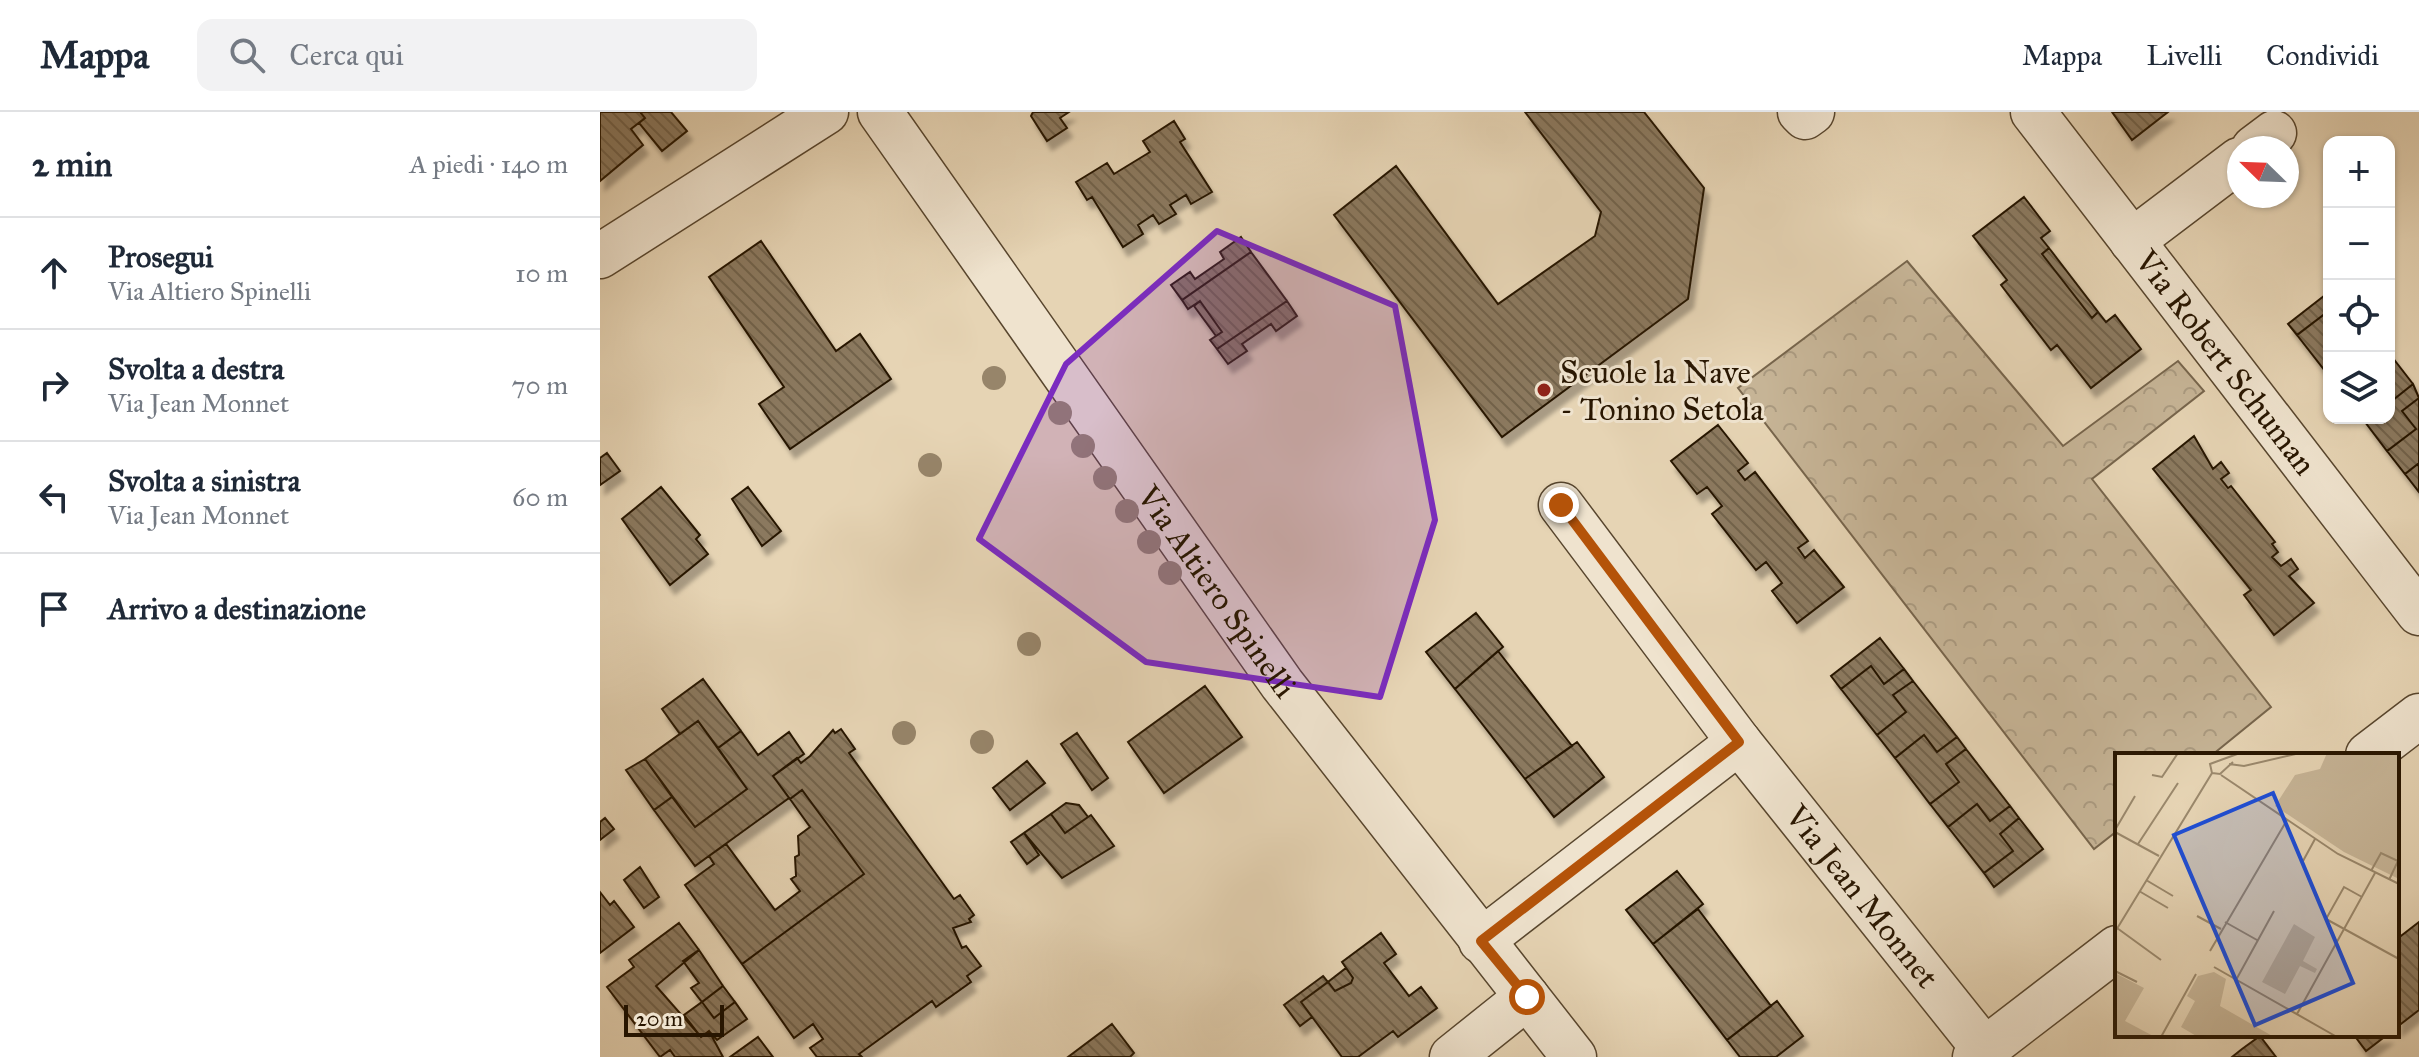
<!DOCTYPE html>
<html lang="it">
<meta charset="utf-8">
<style>
body{margin:0;font-family:"IM FELL Great Primer",serif;background:#f2f2f3;color:#1f2937}
.controls{position:absolute;right:24px;top:24px;display:grid;overflow:hidden;border-radius:16px;box-shadow:0 2px 6px #0004}
.controls button{width:72px;height:72px;display:grid;place-items:center;padding:0;border:0;border-bottom:2px solid #e0e1e3;background:#fff;color:#1f2937;font:40px sans-serif}
.compass{position:absolute;left:1627px;top:24px;width:72px;height:72px;border-radius:50%;background:#fff;box-shadow:0 2px 6px #0004;rotate:293deg}
.scale{position:absolute;left:24px;bottom:20px;width:100px;box-sizing:border-box;padding-left:8px;border:4px solid #281601;border-top:0;font-size:22px;line-height:28px;white-space:nowrap;color:#281601;-webkit-text-stroke:6px #efe3ce;paint-order:stroke}
.stop{position:absolute;width:24px;height:24px;margin:-18px;border:6px solid #b45309;border-radius:50%;background:#fff}
.stop.end{background:#b45309;border-color:#fff;box-shadow:0 2px 8px #0008}
.list{margin:0;padding:0;list-style:none}
h2{display:flex;justify-content:space-between;align-items:center;height:104px;margin:0;padding:0 32px;font-size:34px}
h2 small{font-size:26px;font-weight:400;color:#747a83}
.list li{display:grid;grid-template-columns:52px 1fr auto;gap:24px;align-items:center;box-sizing:border-box;height:112px;padding:0 32px;border-top:2px solid #e0e1e3}
.list b{display:block;font-size:30px;white-space:nowrap}
.list p{margin:0;font-size:26px;white-space:nowrap;color:#747a83}
.list em{font-size:26px;font-style:normal;color:#747a83}
.icon{flex:none;width:44px;height:44px;fill:none;stroke:currentColor;stroke-width:2;stroke-linecap:round;stroke-linejoin:round}
.map{position:relative;flex:none;width:1819px;height:945px;overflow:hidden}
header{display:flex;align-items:center;gap:48px;box-sizing:border-box;height:112px;padding:0 40px;background:#fff;border-bottom:2px solid #e0e1e3}
header strong{font-size:38px}
nav{display:flex;gap:44px;margin-inline-start:auto;font-size:28px}
.search{width:560px;height:72px;background:#f2f2f3;display:flex;align-items:center;gap:20px;box-sizing:border-box;padding:0 28px;border-radius:16px;color:#747a83;font-size:30px}
main{display:flex}
aside{flex:1;background:#fff}
.map>svg:first-child{display:block}
</style>
<header>
<strong>Mappa</strong>
<div class="search"><svg class="icon" aria-label="search" viewBox="0 0 24 24"><circle cx="10" cy="10" r="6"/><path d="M15 15l6 6"/></svg>Cerca qui</div>
<nav><a>Mappa</a><a>Livelli</a><a>Condividi</a></nav>
</header>
<main>
<aside>
<h2>2 min<small>A piedi · 140 m</small></h2>
<ul class="list">
<li><svg class="icon" aria-label="ahead" viewBox="0 0 24 24"><path d="M12 20V5M6 11l6-6 6 6"/></svg><div><b>Prosegui</b><p>Via Altiero Spinelli</p></div><em>10 m</em></li>
<li><svg class="icon" aria-label="right" viewBox="0 0 24 24"><path d="M7 20v-9h11M14 6l5 5-5 5"/></svg><div><b>Svolta a destra</b><p>Via Jean Monnet</p></div><em>70 m</em></li>
<li><svg class="icon" aria-label="left" viewBox="0 0 24 24"><path d="M17 20v-9H6M10 6l-5 5 5 5"/></svg><div><b>Svolta a sinistra</b><p>Via Jean Monnet</p></div><em>60 m</em></li>
<li><svg class="icon" aria-label="arrive" viewBox="0 0 24 24"><path d="M6 21V4h12l-3 4 3 4H6"/></svg><div><b>Arrivo a destinazione</b></div></li>
</ul>
</aside>
<div class="map">
<svg width="1819" height="945" viewBox="0 0 1819 945">
<defs>
<pattern id="park-crowns" width="20" height="18" patternUnits="userSpaceOnUse" patternTransform="scale(2)"><rect width="20" height="18" fill="#c6b496"/><path d="M2 6a3 3 0 1 1 6 0M12 15a3 3 0 1 1 6 0" fill="none" stroke="#aa9a80"/></pattern>
<pattern id="building-back-hatch" width="6" height="6" patternUnits="userSpaceOnUse" patternTransform="scale(2)"><rect width="6" height="6" fill="#8b795e"/><path d="M-1 5l2 2M0 0l6 6M5-1l2 2" fill="none" stroke="#72624b"/></pattern>
<filter id="shadow"><feDropShadow dx="5" dy="9" stdDeviation="2" flood-color="#0004"/></filter>
</defs>
<rect width="100%" height="100%" fill="#e6d4b4"/>
<filter id="stains"><feTurbulence type="fractalNoise" baseFrequency=".0025" numOctaves="4"/><feColorMatrix values="0 0 0 0 .2 0 0 0 0 .09 0 0 0 0 .02 0 0 0 .5 -.17"/></filter>
<radialGradient id="worn" r=".72"><stop offset=".6" stop-color="#630" stop-opacity="0"/><stop offset="1" stop-color="#630" stop-opacity=".3"/></radialGradient>
<path fill="url(#park-crowns)" stroke="#77654c" stroke-width="2" d="M1307,149L1463,334L1578,249L1604,279L1492,367L1671,595L1612,643H1517V719L1494,737L1138,276Z"/>
<path fill="url(#building-back-hatch)" stroke="#281601" stroke-width="2" filter="url(#shadow)" d="M0,0H40L45,6L31,17L43,33L0,69Z
M40,0H71L87,19L62,39L39,11L45,6Z
M433,0H469L460,6L467,16L447,29L431,4Z
M925,0H1044L1104,76L1088,187L902,325L734,103L796,54L898,192L995,124L1001,100Z
M1512,0H1568L1532,28Z
M574,9L585,27L580,30L612,80L591,92L586,83L570,93L576,102L559,112L553,103L538,113L543,122L523,135L492,85L487,88L476,70L507,51L514,62L550,40L543,29Z
M1424,85L1450,119L1441,126L1449,136L1442,142L1492,206L1498,200L1506,210L1515,203L1541,237L1491,276L1457,233L1451,238L1401,173L1407,168L1373,124Z
M641,125L651,140L582,188L571,173L590,160L595,167L624,147L620,140Z
M161,129L236,239L260,222L291,267L190,337L159,292L184,275L109,165Z
M1449,136L1498,200L1492,206L1442,142Z
M651,140L687,189L617,237L610,228L622,220L600,189L588,197L582,188Z
M1729,180V205L1726,201L1697,223L1688,212Z
M600,189L622,220L616,224L594,194Z
M687,189L697,204L676,219L671,212L642,232L647,239L628,252L617,237Z
M1726,201L1729,205V264L1697,223Z
M1789,241L1813,272L1793,288L1789,282Z
M1813,272L1819,286L1802,299L1816,317L1787,339L1762,306H1789V282L1793,288Z
M1819,286V351L1805,362L1787,339L1816,317L1802,299Z
M1118,313L1148,351L1138,359L1145,368L1155,360L1208,429L1198,436L1205,446L1214,438L1244,475L1197,511L1172,479L1182,471L1166,450L1156,458L1112,402L1122,394L1107,375L1097,382L1071,349Z
M1594,324L1613,357L1621,350L1629,361L1621,367L1628,376L1631,374L1675,430L1672,432L1678,440L1672,445L1681,454L1691,447L1698,457L1689,464L1714,491L1674,523L1644,483L1651,478L1553,357Z
M7,341L20,359L0,373V346Z
M1819,351V380L1805,362Z
M61,375L100,423L96,427L108,442L70,473L22,407Z
M148,375L181,419L162,434L132,387Z
M876,501L903,535L855,577L826,540Z
M1280,526L1304,557L1284,572L1271,554L1241,577L1231,564Z
M898,539L972,634L925,667L855,577Z
M1271,554L1284,572L1304,557L1313,569L1293,583L1306,600L1277,623L1241,577Z
M103,567L141,619L118,636L98,609L80,622L62,597Z
M1313,569L1357,625L1337,640L1324,623L1295,646L1277,623L1306,600L1293,583Z
M605,574L642,625L564,681L528,630Z
M98,609L147,677L95,715L45,647Z
M241,617L255,637L249,641L354,787L360,783L374,803L369,807L371,810L353,816L362,836L366,834L381,854L367,864L371,870L336,895L332,889L259,942L262,945H217L210,936L223,927L213,912L194,926L142,852L264,762L202,678L190,687L173,664L197,646L201,651L210,644L233,618L235,621Z
M141,619L158,643L189,620L204,642L173,664L189,686L95,754L54,698L72,685L95,715L147,677L118,636Z
M477,621L508,666L492,678L461,632Z
M1324,623L1337,640L1357,625L1366,637L1346,652L1359,670L1330,692L1295,646Z
M977,630L1004,665L954,705L925,667Z
M1366,637L1410,694L1390,709L1377,692L1348,715L1330,692L1359,670L1346,652Z
M45,647L72,685L54,698L26,658Z
M427,649L445,671L410,698L393,676Z
M202,678L264,762L142,852L85,773L114,752L109,744L126,732L175,798L200,779L191,767L196,764L195,745L199,743L198,724L210,715L190,687Z
M466,691L479,693L488,705L465,721L451,702Z
M1377,692L1390,709L1410,694L1419,706L1400,722L1413,739L1384,761L1348,715Z
M451,702L465,721L491,703L514,734L462,766L424,721Z
M5,706L14,717L0,728V710Z
M1419,706L1443,737L1394,775L1384,761L1413,739L1400,722Z
M424,721L439,743L427,752L411,730Z
M40,755L59,785L44,796L24,768Z
M1077,759L1103,792L1053,832L1026,798Z
M0,780L10,793L14,789L34,815L0,841Z
M1098,797L1171,894L1127,928L1053,832Z
M1819,810V898L1797,915V827Z
M79,811L99,838L56,874L101,925L109,919L123,945H75L70,938L60,945L7,875L34,855L29,848Z
M781,821L796,842L784,851L809,884L821,875L837,896L798,925L793,919L758,945H742L701,890L728,870L735,879L751,871L753,866L742,850Z
M99,838L123,874L102,890L91,876L99,871L83,849Z
M746,856L753,866L751,871L735,879L728,870Z
M723,864L728,870L701,890L712,905L700,914L684,893Z
M123,874L135,890L114,906L102,890Z
M1177,889L1203,924L1176,945H1140L1127,928Z
M102,890L114,906L135,890L147,907L117,928L109,919L101,925L84,903Z
M512,912L534,941L530,945H468Z
M1754,923H1787L1766,939Z
M1660,924L1676,945H1632L1642,937Z
M158,925L173,945H130Z"/>
<g fill="none" stroke-linecap="round" stroke-linejoin="round">
<defs>
<g id="minor">
<path id="s1" d="M280,0L682,572L974,945"/>
<path d="M1200,0L1205,5L1212,0"/>
<path id="s2" d="M1433,0L1819,501"/>
<path d="M1654,36L1674,21"/>
<path d="M1532,129L1639,48"/>
<path d="M0,144L226,0"/>
<path id="s3" d="M961,393L1139,630L1385,938"/>
<path d="M1768,643L1819,604"/>
<path d="M881,829L1139,630"/>
<path d="M852,945L927,885"/>
<path d="M1375,945L1517,836"/>
</g>
</defs>
<use href="#minor" stroke="#58462e" stroke-width="47"/>
<use href="#minor" stroke="#efe3ce" stroke-width="44"/>
</g>
<g fill="#97856a">
<circle cx="394" cy="266" r="12"/>
<circle cx="460" cy="301" r="12"/>
<circle cx="483" cy="334" r="12"/>
<circle cx="330" cy="353" r="12"/>
<circle cx="505" cy="366" r="12"/>
<circle cx="527" cy="399" r="12"/>
<circle cx="549" cy="430" r="12"/>
<circle cx="570" cy="461" r="12"/>
<circle cx="429" cy="532" r="12"/>
<circle cx="304" cy="621" r="12"/>
<circle cx="382" cy="630" r="12"/>
</g>
<g fill="none" stroke-linecap="round" stroke-linejoin="round">
<path stroke="#b45309" stroke-width="10" d="M927,885L881,829L1139,630L961,393"/>
</g>
<path fill="#7b2cbf" fill-opacity="0.2" stroke="#7b2cbf" stroke-width="6" stroke-linejoin="round" d="M617,119L795,194L835,408L780,585L546,550L379,427L466,252Z"/>
<circle fill="#8f2418" stroke="#efe3ce" stroke-width="3" cx="944" cy="278" r="8"/>
<g text-anchor="middle" stroke-width="6" stroke-linejoin="round" paint-order="stroke">
<g font-size="32" fill="#281601" stroke="#efe3ce">
<text dy="11" stroke="none"><textPath href="#s2" startOffset="316">Via Robert Schuman</textPath></text>
<text dy="11" stroke="none"><textPath href="#s1" startOffset="586">Via Altiero Spinelli</textPath></text>
<text dy="11" stroke="none"><textPath href="#s3" startOffset="494">Via Jean Monnet</textPath></text>
</g>
<g font-size="32" fill="#281601" stroke="#efe3ce" text-anchor="start">
<text x="960" y="271">Scuole la Nave<tspan x="960" dy="37">- Tonino Setola</tspan></text>
</g>
</g>
<g transform="translate(1515 641)">
<rect width="284" height="284" fill="#e6d4b4"/>
<path d="M212,0H284V126L229,99L160,53L180,22L205,16ZM179,171L200,184L188,208L202,216L200,220L185,213L170,241L147,229ZM99,219L111,226L105,253L159,284H83L66,274L80,248L72,243L83,223ZM0,220L29,235L10,268L40,284H0Z" fill="#c6b496"/>
<path d="M280,0H284V57L257,43ZM208,27L230,33L207,74L171,50L187,34Z" fill="#c6b496"/>
<path fill="none" stroke="#9a886c" stroke-width="2" d="M114,11L129,13L185,0M97,20L105,21L118,9M37,22L47,24L63,0M106,22L223,101L284,131M0,77L20,43M0,79L44,103M23,91L63,30M188,108L200,86M256,118L266,100L283,108L274,127M31,127L58,143M24,138L53,155M247,144L229,134L211,166L284,206M82,163L106,176M110,169L142,187M2,175L46,207M0,179L97,20L95,11L125,0M95,198L172,67M99,214L222,284M0,218L22,229M121,227L159,158M182,261L260,120M46,284L81,221"/>
<path fill="#1d4ed8" fill-opacity="0.15" stroke="#1d4ed8" stroke-width="4" d="M158,40L238,230L140,272L59,82Z"/>
<rect width="284" height="284" fill="none" stroke="#281601" stroke-width="4"/>
</g>
<rect width="100%" height="100%" filter="url(#stains)"/>
<rect width="100%" height="100%" fill="url(#worn)"/>
</svg>
<div class="controls">
<button>+</button>
<button>−</button>
<button><svg class="icon" aria-label="locate" viewBox="0 0 24 24"><circle cx="12" cy="12" r="6"/><path d="M12 2v4M12 18v4M2 12h4M18 12h4"/></svg></button>
<button><svg class="icon" aria-label="layers" viewBox="0 0 24 24"><path d="M12 4l9 5-9 5-9-5zM3 14l9 5 9-5"/></svg></button>
</div>
<svg class="compass" viewBox="-18 -18 36 36"><path d="M0-13l5 13h-10z" fill="#e53935"/><path d="M0 13l5-13h-10z" fill="#747a83"/></svg>
<div class="scale">20 m</div>
<div class="stop" style="left:927px;top:885px"></div>
<div class="stop end" style="left:961px;top:393px"></div>
</div>
</main>
